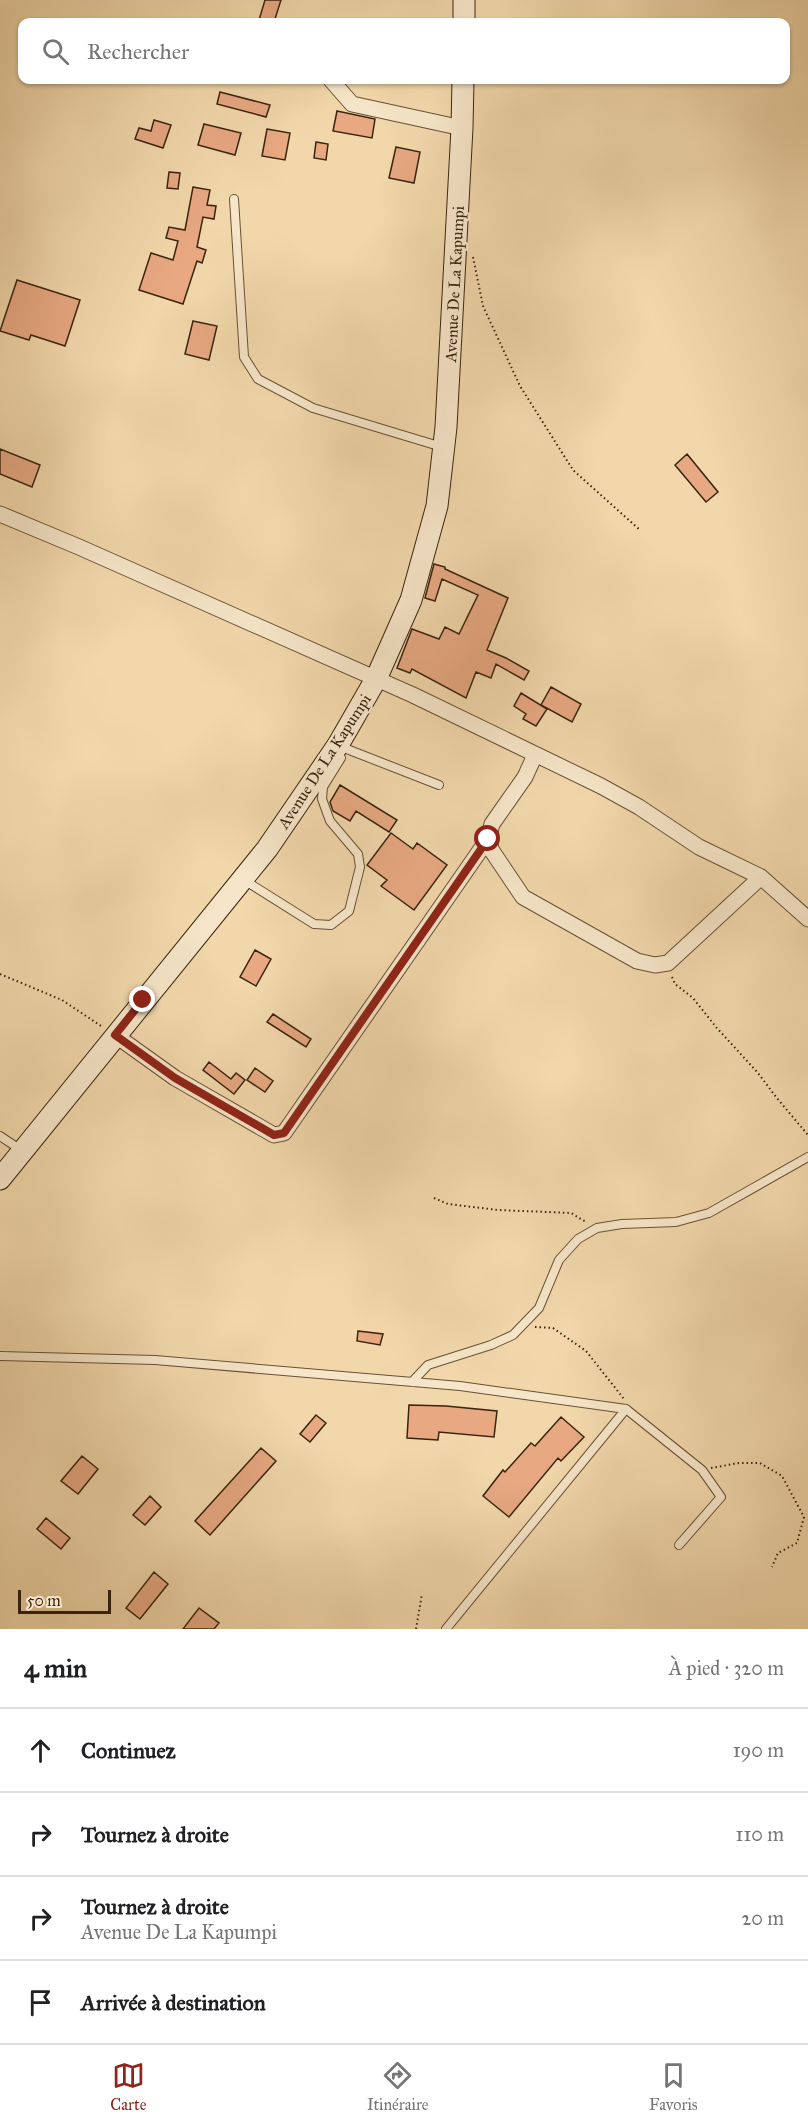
<!DOCTYPE html>
<html lang="fr">
<meta charset="utf-8">
<style>
body{margin:0;font-family:"IM FELL Great Primer",serif;background:#f2f2f2;color:#202124}
.scale{position:absolute;left:18px;bottom:15px;width:93px;box-sizing:border-box;padding-left:6px;border:3px solid #3a240e;border-top:0;font-size:16px;line-height:21px;white-space:nowrap;color:#3a240e;-webkit-text-stroke:4px #f6e5c8;paint-order:stroke}
.stop{position:absolute;width:18px;height:18px;margin:-14px;border:4px solid #8f2418;border-radius:50%;background:#fff}
.stop.end{background:#8f2418;border-color:#fff;box-shadow:0 2px 6px #0008}
.list{margin:0;padding:0;list-style:none}
h2{display:flex;justify-content:space-between;align-items:center;height:78px;margin:0;padding:0 24px;font-size:26px}
h2 small{font-size:20px;font-weight:400;color:#757577}
.list li{display:grid;grid-template-columns:39px 1fr auto;gap:18px;align-items:center;box-sizing:border-box;height:84px;padding:0 24px;border-top:2px solid #e0e0e0}
.list b{display:block;font-size:22px;white-space:nowrap}
.list p{margin:0;font-size:20px;white-space:nowrap;color:#757577}
.list em{font-size:20px;font-style:normal;color:#757577}
.icon{flex:none;width:33px;height:33px;fill:none;stroke:currentColor;stroke-width:2;stroke-linecap:round;stroke-linejoin:round}
.map{position:relative;flex:none;width:808px;height:1629px;overflow:hidden}
.search{position:absolute;background:#fff;box-shadow:0 2px 4px #0004;left:18px;right:18px;top:18px;height:66px;display:flex;align-items:center;gap:15px;box-sizing:border-box;padding:0 21px;border-radius:12px;color:#757577;font-size:22px}
.sheet{height:414px;background:#fff}
nav{display:flex;justify-content:space-around;align-items:center;box-sizing:border-box;height:84px;border-top:2px solid #e0e0e0;background:#fff;font-size:16px;color:#757577}
nav a{display:grid;justify-items:center;gap:3px}
nav .on{color:#8f2418}
.map>svg:first-child{display:block}
</style>
<div class="map">
<svg width="808" height="1629" viewBox="0 0 808 1629">
<rect width="100%" height="100%" fill="#f1d7aa"/>
<filter id="stains"><feTurbulence type="fractalNoise" baseFrequency=".00333" numOctaves="4"/><feColorMatrix values="0 0 0 0 .2 0 0 0 0 .09 0 0 0 0 .02 0 0 0 .5 -.17"/></filter>
<radialGradient id="worn" r=".72"><stop offset=".6" stop-color="#630" stop-opacity="0"/><stop offset="1" stop-color="#630" stop-opacity=".3"/></radialGradient>
<path fill="#e7a882" stroke="#3a240e" stroke-width="1.5" d="M265,0H281L274,22L259,20Z
M220,92L270,105L266,117L217,104Z
M337,111L375,119L372,138L333,131Z
M154,120L171,125L163,148L135,139L139,128L151,131Z
M204,124L241,133L235,155L198,145Z
M267,129L290,133L285,160L262,156Z
M316,142L328,144L326,160L314,158Z
M396,147L420,152L414,183L389,178Z
M169,172L180,173L178,189L167,188Z
M193,187L210,190L207,205L216,206L214,219L203,217L197,247L206,250L202,263L197,261L183,304L139,290L151,253L173,260L178,241L166,238L169,227L185,230Z
M17,280L80,300L65,346L31,335L29,340L0,331Z
M193,321L217,326L209,360L185,354Z
M0,449L40,465L32,487L0,474Z
M687,454L718,492L706,502L675,465Z
M434,564L445,567V569L508,598L487,650L506,658L529,671L524,680L496,664L491,678L476,672L466,698L412,669L410,673L397,668L412,629L439,639L445,627L459,634L478,595L442,579L435,601L425,598Z
M551,687L581,704L572,722L541,705Z
M521,693L547,709L536,726L523,719L526,714L514,706Z
M340,785L397,820L389,832L356,811L350,821L333,811L330,802Z
M391,833L413,849L417,843L447,865L414,910L381,886L387,880L367,865Z
M255,950L271,959L256,986L240,977Z
M273,1014L311,1039L306,1047L267,1022Z
M209,1062L231,1079L236,1073L245,1080L234,1094L203,1070Z
M255,1068L273,1081L265,1092L247,1080Z
M358,1331L383,1334L380,1345L357,1341Z
M409,1405L446,1406L497,1411L494,1437L439,1432L438,1440L407,1438Z
M316,1415L326,1423L310,1442L300,1434Z
M561,1417L584,1437L561,1461L558,1458L509,1517L483,1496L503,1470L505,1472L531,1443L535,1446Z
M261,1448L276,1461L210,1535L195,1521Z
M82,1456L98,1469L78,1494L61,1481Z
M150,1496L161,1507L145,1525L133,1515Z
M46,1518L70,1538L61,1549L37,1529Z
M154,1572L168,1584L140,1619L126,1608Z
M199,1608L219,1623L214,1629H183Z"/>
<g fill="none" stroke-linecap="round" stroke-linejoin="round">
<defs>
<path id="lane" d="M234,199L244,357L258,379L313,408L442,447
M339,746L439,785
M244,880L314,924L331,925L349,911L360,867L358,854L330,821L322,799L323,787L341,758
M0,1136L21,1150
M0,1356L155,1360L460,1386L626,1409L446,1629
M412,1382L428,1365L491,1345L513,1335L539,1308L559,1260L578,1239L597,1228L622,1224L676,1222L709,1213L808,1157
M626,1409L702,1470L721,1497L679,1545"/>
<path id="street" d="M331,80L352,104L462,128
M0,514L79,547L413,695L601,786L639,807L699,847L761,877L808,919
M535,755L525,777L492,824L488,839L492,851L523,897L637,961L655,965L668,963L761,877
M115,1035L175,1078L274,1135L284,1133L488,839"/>
<path id="secondary" d="M464,22V0
M0,1179L267,849L338,745L376,679L411,600L437,506L446,427L462,128L463,80"/>
</defs>
<use href="#lane" stroke="#685135" stroke-width="10"/>
<use href="#street" stroke="#685135" stroke-width="17"/>
<use href="#secondary" stroke="#3a240e" stroke-width="23"/>
<path stroke="#3a240e" stroke-width="2" stroke-dasharray="1.5 3" stroke-linecap="butt" d="M473,257L483,306L520,386L573,470L640,530
M0,974L62,1000L101,1026
M672,977L675,984L693,998L716,1027L758,1073L776,1097L808,1135
M434,1198L448,1204L498,1210L571,1213L586,1222
M535,1327L553,1328L586,1351L624,1399
M711,1468L739,1463H760L782,1476L804,1517L797,1543L778,1553L772,1567
M416,1629L422,1594"/>
<use href="#lane" stroke="#f6e5c8" stroke-width="8"/>
<use href="#street" stroke="#f6e5c8" stroke-width="15"/>
<use href="#secondary" stroke="#f6e5c8" stroke-width="21"/>
</g>
<g fill="none" stroke-linecap="round" stroke-linejoin="round">
<path stroke="#8f2418" stroke-width="8" d="M143,1000L115,1035L175,1078L274,1135L284,1133L488,839"/>
</g>
<g text-anchor="middle" stroke-width="4.5" stroke-linejoin="round" paint-order="stroke">
<g font-size="16" fill="#3a240e" stroke="#f6e5c8">
<text transform="translate(454 284) rotate(-87)" y="6">Avenue De La Kapumpi</text>
<text transform="translate(324 761) rotate(-57)" y="6">Avenue De La Kapumpi</text>
</g>
</g>
<rect width="100%" height="100%" filter="url(#stains)"/>
<rect width="100%" height="100%" fill="url(#worn)"/>
</svg>
<div class="scale">50 m</div>
<div class="stop" style="left:488px;top:839px"></div>
<div class="stop end" style="left:143px;top:1000px"></div>
<div class="search"><svg class="icon" aria-label="search" viewBox="0 0 24 24"><circle cx="10" cy="10" r="6"/><path d="M15 15l6 6"/></svg>Rechercher</div>
</div>
<section class="sheet">
<h2>4 min<small>À pied · 320 m</small></h2>
<ul class="list">
<li><svg class="icon" aria-label="ahead" viewBox="0 0 24 24"><path d="M12 20V5M6 11l6-6 6 6"/></svg><div><b>Continuez</b></div><em>190 m</em></li>
<li><svg class="icon" aria-label="right" viewBox="0 0 24 24"><path d="M7 20v-9h11M14 6l5 5-5 5"/></svg><div><b>Tournez à droite</b></div><em>110 m</em></li>
<li><svg class="icon" aria-label="right" viewBox="0 0 24 24"><path d="M7 20v-9h11M14 6l5 5-5 5"/></svg><div><b>Tournez à droite</b><p>Avenue De La Kapumpi</p></div><em>20 m</em></li>
<li><svg class="icon" aria-label="arrive" viewBox="0 0 24 24"><path d="M6 21V4h12l-3 4 3 4H6"/></svg><div><b>Arrivée à destination</b></div></li>
</ul>
</section>
<nav>
<a class="on"><svg class="icon" aria-label="map" viewBox="0 0 24 24"><path d="M3 6l6-2 6 2 6-2v14l-6 2-6-2-6 2zM9 4v14M15 6v14"/></svg>Carte</a>
<a><svg class="icon" aria-label="directions" viewBox="0 0 24 24"><path d="M12 3l9 9-9 9-9-9zM9 14v-3h6M13 9l2 2-2 2"/></svg>Itinéraire</a>
<a><svg class="icon" aria-label="saved" viewBox="0 0 24 24"><path d="M7 4h10v16l-5-4-5 4z"/></svg>Favoris</a>
</nav>
